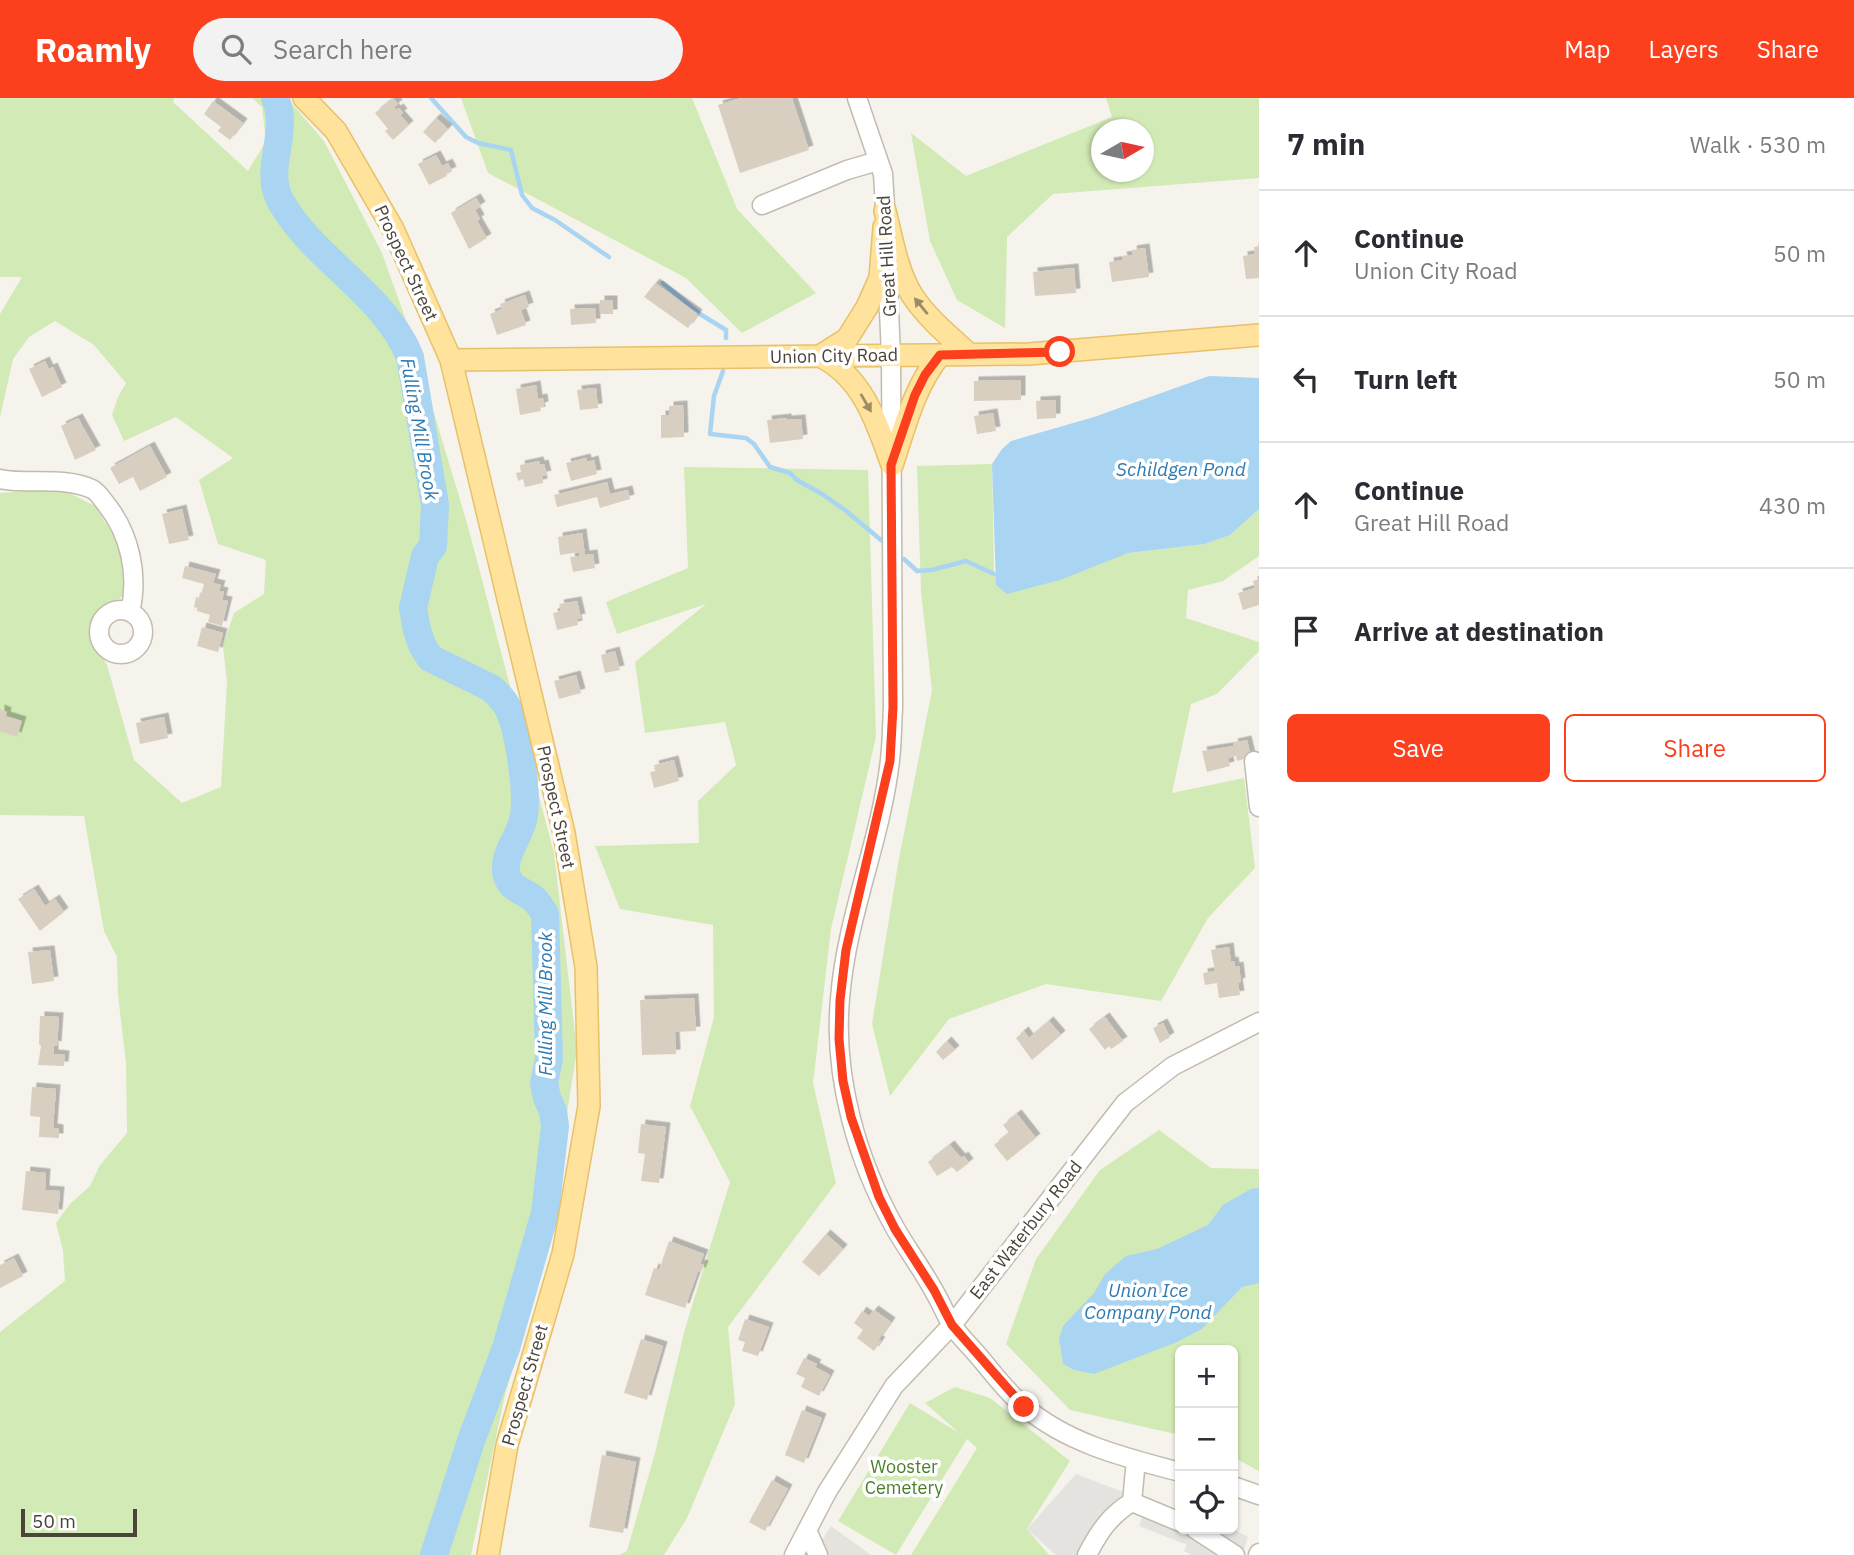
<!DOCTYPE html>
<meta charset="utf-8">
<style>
body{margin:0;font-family:"IBM Plex Sans",sans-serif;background:#f2f2f3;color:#2b2b33}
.controls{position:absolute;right:21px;bottom:21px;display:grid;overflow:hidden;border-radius:10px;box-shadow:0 2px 5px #0004}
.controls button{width:63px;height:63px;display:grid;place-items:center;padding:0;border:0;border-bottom:2px solid #e1e1e2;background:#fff;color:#2b2b33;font:35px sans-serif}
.compass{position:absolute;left:1091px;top:21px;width:63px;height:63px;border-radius:50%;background:#fff;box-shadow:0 2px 5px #0004;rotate:81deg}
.scale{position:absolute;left:21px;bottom:18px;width:116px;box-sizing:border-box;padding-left:7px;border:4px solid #4b4439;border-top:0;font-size:19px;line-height:24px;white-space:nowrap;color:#4b4439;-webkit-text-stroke:5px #fff;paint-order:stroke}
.stop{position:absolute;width:21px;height:21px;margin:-16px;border:5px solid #fc3f1d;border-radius:50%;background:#fff}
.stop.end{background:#fc3f1d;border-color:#fff;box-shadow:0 2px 7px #0008}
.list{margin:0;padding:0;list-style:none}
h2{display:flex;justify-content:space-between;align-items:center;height:91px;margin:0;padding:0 28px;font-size:30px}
h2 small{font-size:23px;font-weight:400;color:#7c7c81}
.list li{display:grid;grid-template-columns:46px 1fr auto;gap:21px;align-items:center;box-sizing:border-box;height:126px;padding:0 28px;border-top:2px solid #e1e1e2}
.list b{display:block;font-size:26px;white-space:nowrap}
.list p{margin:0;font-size:23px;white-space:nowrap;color:#7c7c81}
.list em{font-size:23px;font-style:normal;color:#7c7c81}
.actions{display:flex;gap:14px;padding:21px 28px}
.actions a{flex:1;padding:16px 0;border:2px solid #fc3f1d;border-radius:10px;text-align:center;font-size:24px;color:#fc3f1d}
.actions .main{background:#fc3f1d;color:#fff}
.icon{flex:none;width:38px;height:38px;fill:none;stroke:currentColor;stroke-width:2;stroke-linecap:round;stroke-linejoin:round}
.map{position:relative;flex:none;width:1259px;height:1457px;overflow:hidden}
header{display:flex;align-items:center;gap:42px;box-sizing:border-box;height:98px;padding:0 35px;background:#fc3f1d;color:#fff}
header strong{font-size:33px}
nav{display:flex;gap:38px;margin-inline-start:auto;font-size:24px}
.search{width:490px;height:63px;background:#f2f2f3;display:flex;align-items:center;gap:18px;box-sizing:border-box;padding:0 24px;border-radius:38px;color:#7c7c81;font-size:26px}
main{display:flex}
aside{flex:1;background:#fff}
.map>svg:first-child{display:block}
</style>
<header>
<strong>Roamly</strong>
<div class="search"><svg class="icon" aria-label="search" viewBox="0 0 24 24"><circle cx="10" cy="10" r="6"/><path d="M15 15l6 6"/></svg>Search here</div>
<nav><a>Map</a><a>Layers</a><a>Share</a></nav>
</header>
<main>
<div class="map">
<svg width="1259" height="1457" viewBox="0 0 1259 1457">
<defs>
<filter id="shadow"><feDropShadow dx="4.5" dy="-4.5" stdDeviation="0" flood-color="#0004"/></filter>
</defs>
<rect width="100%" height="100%" fill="#f6f3ec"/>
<path fill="#e6e2dd" d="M831,1428L871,1457H812Z"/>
<path fill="#d2eab5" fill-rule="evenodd" d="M0,0H174L173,4L248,73L266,43L262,9L252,0H287L324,43L382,155L407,225L467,425L554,755L577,952L543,1166L505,1297L471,1457H0V1234L65,1183L63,1152L56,1125L70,1106L90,1088L100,1067L127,1035L126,965L118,897L117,859L104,833L84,718L0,717V395L61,391L95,408L126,458L124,496L89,533L107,567L134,662L182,705L221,689L227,584L223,548L234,515L264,496L266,462L218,446L199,382L233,360L176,319L124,343L112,317L118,299L126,285L94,247L55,223L29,239L13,261L0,319V216L22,179H0Z
M461,0H692L737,111L816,195L742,235L686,180L488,75Z
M1106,0H1259V80L1053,96L1007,139L1005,230L957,202L930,143L911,35L966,78L1112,19ZM1101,32H1143V74H1101Z
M992,366L994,476L1104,462L1128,455L1205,446L1230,437L1259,411V458L1223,483L1188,492L1186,520L1259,544V553L1217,596L1191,606L1172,695L1244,680L1255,770L1208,820L1161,903L1046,886L949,921L890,998L872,926L898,766L932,592L921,493L917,368Z
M684,369L868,372L876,639L831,831L813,985L836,1085L728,1229L735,1306L687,1420L664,1457H619L627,1453L655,1355L685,1231L730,1084L690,1008L714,919L713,827L620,811L595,748L699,745L698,703L736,667L725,624L645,635L635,564L706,506L617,536L606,504L688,470Z
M1159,1032L1211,1070L1259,1071V1373L1233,1359V1252H1180V1337L1070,1312L1006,1246L1036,1161L1100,1072Z
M955,1289L990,1300L1070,1363L1027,1431L1049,1457H911L977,1350L967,1341L896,1457L838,1423L910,1305L959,1335L925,1305Z"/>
<path fill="#e5e3e0" d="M1076,1376L1123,1394L1118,1421L1096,1457H1056L1027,1431Z
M1149,1401L1180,1414V1431H1233L1248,1439L1244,1451L1245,1457H1191L1184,1453L1187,1447L1139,1428Z"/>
<path fill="#a9d4f2" d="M1209,278L1259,280V411L1230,437L1205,446L1128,455L1060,482L1007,496L996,487L992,366L1002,351L1011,343L1094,319Z
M1259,1090V1185L1242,1189L1202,1231L1177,1244L1094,1276L1074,1272L1063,1266L1059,1240L1063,1228L1094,1195L1105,1176L1126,1158L1157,1151L1208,1127L1223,1107L1251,1091Z"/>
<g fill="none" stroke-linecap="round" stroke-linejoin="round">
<path stroke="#a9d4f2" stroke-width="4.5" d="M431,0L466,39L478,45L511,52L522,97L532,110L555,122L609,159
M663,185L700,216L726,232V240
M723,273L714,298L710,336L746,340L754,346L770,369L790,375L797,382L822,396L845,412L881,442
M904,461L917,473L932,472L966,463L994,476"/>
<path stroke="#a9d4f2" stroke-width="28" d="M275,0C291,35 262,70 281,104C315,163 383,194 410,259L435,407L433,448L425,458L413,510L417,532L422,547L430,560L491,590C498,596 504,602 508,610C519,631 529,700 523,722C519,740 501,759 507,778C512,793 526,793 535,802C539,806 542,812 545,816L549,961L544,985L547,1000L553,1013L555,1028L545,1115L506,1250L472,1340L434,1457"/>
</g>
<path fill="#d8cfc1" filter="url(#shadow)" d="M393,0L398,6L394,9L396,12L399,10L403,15L400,17L409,27L393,42L385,33L388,31L375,15Z
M741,0H792L809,52L740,75L718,7Z
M213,3L243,25L230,42L218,33L221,29L204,16Z
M436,20L448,31L435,45L423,34Z
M436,57L442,68L448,65L452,73L446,76L447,78L429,87L418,66Z
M476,100L481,108L475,112L480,121L477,123L487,140L469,151L451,115Z
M1259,148V180L1246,181L1243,158L1255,156L1254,149Z
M1145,150L1149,179L1112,184L1109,164L1123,162L1122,158L1133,157L1132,152Z
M1074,170L1076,195L1035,198L1033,174Z
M655,185L698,216L688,230L644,199Z
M525,197L529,209L521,212L526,227L497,237L490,216L502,211L500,206Z
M600,202H613V216H600Z
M595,210L596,225L571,227L570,211Z
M45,263L49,271L53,269L62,289L42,299L29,271Z
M1021,282V302L974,303V283Z
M536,287L538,301L543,300L544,308L540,309L541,313L520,317L516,291Z
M596,290L598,310L580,312L577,292Z
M1056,302V320L1037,321L1036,303Z
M683,307L684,339L661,340V317H669V308Z
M993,315L996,333L977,336L974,318Z
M78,320L96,352L75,362L61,328Z
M787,320V322L801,321L803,341L770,345L767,322Z
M150,348L167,379L140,393L133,379L119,386L110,370Z
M586,360L587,364L594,362L597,376L571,383L566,365Z
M539,363L540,367L544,366L547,377L542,378L543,385L525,389L523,381L518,383L516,375L521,374L520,367Z
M607,384L610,396L628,392L630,401L600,410L597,399L557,409L554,397Z
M182,411L189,442L169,446L162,416Z
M582,435L585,457L593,456L595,470L573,474L570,459L579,458V454L560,457L558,439Z
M185,468L216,476L213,485L221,487L219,493L224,494L222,502L228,503L222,528L208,524L210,517L197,513V510L194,509L196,499L200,500L204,486L182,480Z
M1259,481V507L1243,512L1238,495L1255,490L1253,483Z
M577,503L581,520L577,521L578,527L557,532L553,515L561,513L559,506Z
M202,529L223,535L218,554L197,548Z
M615,553L620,572L605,575L601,557Z
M576,577L581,595L559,601L554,583Z
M0,611L7,614L6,618L22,623L17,639L0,633Z
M164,619L168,640L140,646L136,625Z
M1247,642L1251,659L1237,663L1236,658L1228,660L1230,668L1207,674L1202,653L1234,648L1233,645Z
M674,662L679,683L654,690L650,674L656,673L654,667Z
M34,791L45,808L55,801L64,814L40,833L18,801Z
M1229,849L1231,864L1234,863L1235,869L1239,868L1241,884L1238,885L1240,897L1219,900L1217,885L1205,887L1203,875L1215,873L1211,852Z
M50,852L54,883L32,886L28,854Z
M694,900L696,933L675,934L676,956L642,957L640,902Z
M40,918L59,919L57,948L54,947V956L65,957L64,968L38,967L41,948L39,946Z
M1105,919L1123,943L1111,951L1109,948L1105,952L1089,931Z
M1049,923L1061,937L1032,962L1016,940L1024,933L1029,940Z
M1163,925L1170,939L1160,945L1153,930Z
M947,943L955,952L943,962L936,954Z
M32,989L56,991L53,1030L59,1031V1040L39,1039L40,1019L30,1018Z
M1017,1016L1036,1040L1007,1063L994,1047L1009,1035L1003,1027Z
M641,1026L666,1029L659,1085L641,1083L645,1056L638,1055Z
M950,1047L961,1060L964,1058L969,1065L957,1074L952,1069L937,1078L928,1064Z
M26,1073L46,1075L45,1092L60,1093L58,1116L22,1112Z
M826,1136L843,1151L819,1178L802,1164Z
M669,1143L704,1156L700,1166L704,1167L701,1174L698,1173L685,1210L645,1197L654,1170L659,1172Z
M14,1160L23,1178L0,1190V1167Z
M874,1212L891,1224L878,1242L881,1243L874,1253L857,1240L863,1232L854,1225L862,1213L869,1218Z
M745,1221L769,1229L758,1258L742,1253L745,1244L738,1242Z
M641,1241L663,1248L647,1302L624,1295Z
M804,1260L817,1266L815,1269L830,1277L819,1298L801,1289L805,1280L796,1276Z
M802,1312L822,1320L804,1365L785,1357Z
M602,1357L636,1364L623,1435L589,1429Z
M772,1382L788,1391L765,1433L749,1424Z"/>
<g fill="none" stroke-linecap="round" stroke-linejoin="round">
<defs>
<path id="minor" d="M857,0L883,76L886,124
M762,107L847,72L878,63
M887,166L891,258L893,609C892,627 892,645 890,662C881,743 846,819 840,901C833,979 857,1062 895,1130C907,1151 922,1171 934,1193C940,1203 945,1215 951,1226C958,1236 967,1245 975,1254C991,1272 1006,1294 1025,1309C1068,1346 1127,1360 1180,1374
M0,381C29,387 63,378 92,391C97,393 102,401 106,406C130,436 139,477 130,514
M99 534a22 22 0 1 1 44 0a22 22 0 1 1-44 0Z
M1254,663L1259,709
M1136,1362L1132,1404L1180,1424
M1233,1388L1259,1397
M1195,1431L1235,1457
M807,1432L818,1457
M794,1457L827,1394L894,1288L952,1227L1125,1005L1173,968L1259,924
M1087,1457C1099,1434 1110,1417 1132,1404
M1258,1457L1259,1455"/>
<path id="major" d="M304,0L336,33L393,131L451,262L564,735L586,869L589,1008L563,1156L507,1347L488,1457
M885,113C892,140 897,173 912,197C927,220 949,238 969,256
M820,258L847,241L867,209L880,180L884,129
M820,258C863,279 877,325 892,367
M451,262L1029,256L1259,237
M892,367C905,329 914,289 940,257"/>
</defs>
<use href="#minor" stroke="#c2bbae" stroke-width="21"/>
<use href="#major" stroke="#e6c16a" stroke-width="24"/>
<use href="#minor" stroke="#fff" stroke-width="18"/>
<use href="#major" stroke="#ffe39c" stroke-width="21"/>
</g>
<defs><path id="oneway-solid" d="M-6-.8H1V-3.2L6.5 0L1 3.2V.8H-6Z" transform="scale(1.75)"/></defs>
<g fill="#9c8c66">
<use href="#oneway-solid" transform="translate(921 208) rotate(-129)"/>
<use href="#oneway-solid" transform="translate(866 305) rotate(60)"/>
</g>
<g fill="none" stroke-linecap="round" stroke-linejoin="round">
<path stroke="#fc3f1d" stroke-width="9" d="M1024,1309L952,1227L934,1192L895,1131L879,1099L851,1019L843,983L839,941L840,902L846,852L890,663L893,609L891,367L915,297L925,277L940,257L1060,254"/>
</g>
<g text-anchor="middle" stroke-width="7" stroke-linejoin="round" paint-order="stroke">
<g font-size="18" fill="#4b4439" stroke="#fff">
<text transform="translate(887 158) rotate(-93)" y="6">Great Hill Road</text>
<text transform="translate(406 165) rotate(65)" y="6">Prospect Street</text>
<text transform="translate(834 258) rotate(-1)" y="6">Union City Road</text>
<text transform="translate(556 709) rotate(78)" y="6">Prospect Street</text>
<text transform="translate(1026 1132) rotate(-52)" y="6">East Waterbury Road</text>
<text transform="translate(525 1287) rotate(-74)" y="6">Prospect Street</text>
</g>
<g font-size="18" fill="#4a7f2a" stroke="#fff">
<text x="904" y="1375">Wooster<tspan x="904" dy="21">Cemetery</tspan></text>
</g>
<g font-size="19" font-style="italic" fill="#2e7ab2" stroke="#fff">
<text transform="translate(420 331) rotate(80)" y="7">Fulling Mill Brook</text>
<text x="1181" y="378">Schildgen Pond</text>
<text transform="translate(545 906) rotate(-90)" y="7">Fulling Mill Brook</text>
<text x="1148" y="1199">Union Ice<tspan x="1148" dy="22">Company Pond</tspan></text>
</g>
</g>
</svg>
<div class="controls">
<button>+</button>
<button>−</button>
<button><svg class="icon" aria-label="locate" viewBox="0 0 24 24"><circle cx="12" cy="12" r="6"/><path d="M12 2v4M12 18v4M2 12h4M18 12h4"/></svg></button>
</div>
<svg class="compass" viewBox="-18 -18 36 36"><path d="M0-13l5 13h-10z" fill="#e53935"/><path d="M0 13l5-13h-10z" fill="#7c7c81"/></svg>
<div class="scale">50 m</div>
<div class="stop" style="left:1060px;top:254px"></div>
<div class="stop end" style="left:1024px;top:1309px"></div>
</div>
<aside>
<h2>7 min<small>Walk · 530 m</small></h2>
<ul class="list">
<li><svg class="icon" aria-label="ahead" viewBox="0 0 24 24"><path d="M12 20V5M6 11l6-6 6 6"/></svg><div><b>Continue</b><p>Union City Road</p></div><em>50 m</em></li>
<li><svg class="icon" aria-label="left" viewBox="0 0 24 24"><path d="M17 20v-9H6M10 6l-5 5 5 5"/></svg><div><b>Turn left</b></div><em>50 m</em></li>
<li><svg class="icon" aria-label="ahead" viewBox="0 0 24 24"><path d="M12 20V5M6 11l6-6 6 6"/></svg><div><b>Continue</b><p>Great Hill Road</p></div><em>430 m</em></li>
<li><svg class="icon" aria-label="arrive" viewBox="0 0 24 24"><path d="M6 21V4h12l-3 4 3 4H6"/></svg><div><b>Arrive at destination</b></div></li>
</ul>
<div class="actions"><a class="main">Save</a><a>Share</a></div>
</aside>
</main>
